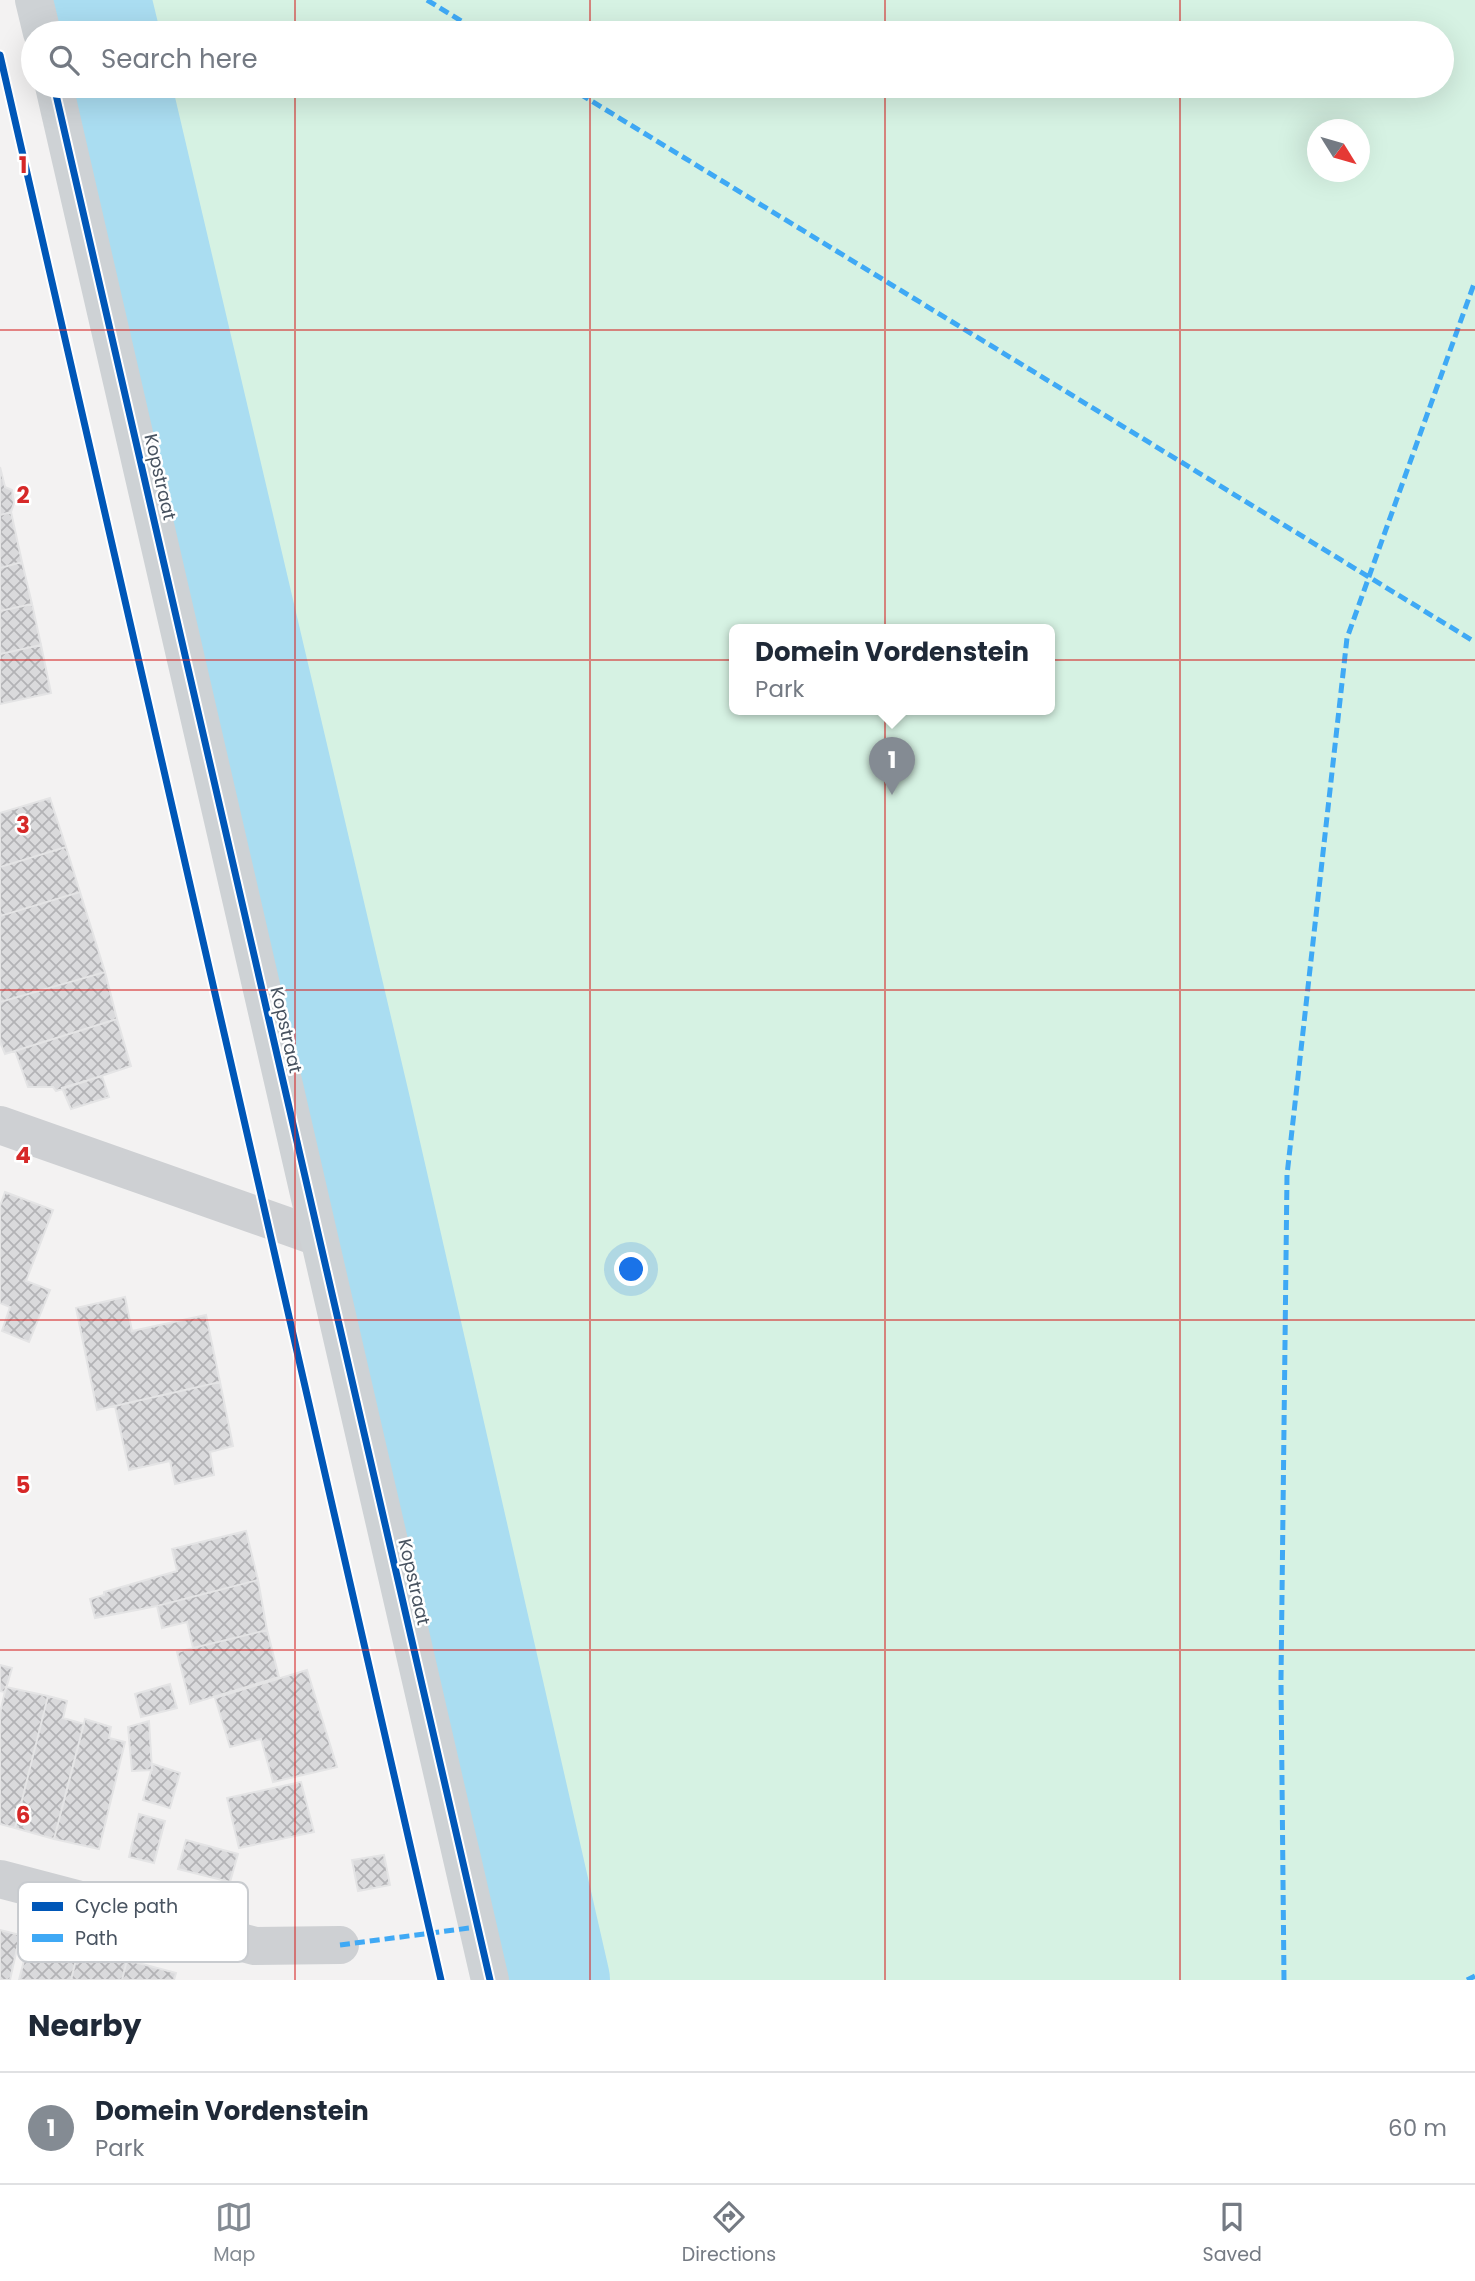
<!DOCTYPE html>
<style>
body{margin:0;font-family:Poppins,sans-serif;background:#f6f6f7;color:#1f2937}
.compass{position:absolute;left:1307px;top:119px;width:63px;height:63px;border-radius:50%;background:#fff;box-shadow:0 7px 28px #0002;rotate:127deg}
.you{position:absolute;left:632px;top:1270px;width:24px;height:24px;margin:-18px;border:5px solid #fff;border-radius:50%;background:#1a73e8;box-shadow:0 0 0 10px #1a73e833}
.badge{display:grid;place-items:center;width:46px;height:46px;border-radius:50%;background:#848b93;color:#fff;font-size:23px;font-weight:700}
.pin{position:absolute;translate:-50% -58px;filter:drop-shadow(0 2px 4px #0008)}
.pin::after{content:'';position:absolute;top:37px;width:24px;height:21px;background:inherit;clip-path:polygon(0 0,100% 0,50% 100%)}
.popup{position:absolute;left:729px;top:624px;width:326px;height:91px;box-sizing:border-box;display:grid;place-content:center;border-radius:10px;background:#fff;filter:drop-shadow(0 2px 5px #0005);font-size:23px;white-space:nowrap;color:#747a83}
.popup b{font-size:26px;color:#1f2937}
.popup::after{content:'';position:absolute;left:50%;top:100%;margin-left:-14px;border:14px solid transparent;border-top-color:#fff}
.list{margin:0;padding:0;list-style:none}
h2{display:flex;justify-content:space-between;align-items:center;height:91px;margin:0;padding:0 28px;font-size:30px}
h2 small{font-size:23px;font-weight:400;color:#747a83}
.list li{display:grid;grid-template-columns:46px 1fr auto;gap:21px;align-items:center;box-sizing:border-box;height:112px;padding:0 28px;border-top:2px solid #e0e1e3}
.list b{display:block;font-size:26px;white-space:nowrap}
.list p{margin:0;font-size:23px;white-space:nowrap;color:#747a83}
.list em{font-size:23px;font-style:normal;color:#747a83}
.icon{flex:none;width:38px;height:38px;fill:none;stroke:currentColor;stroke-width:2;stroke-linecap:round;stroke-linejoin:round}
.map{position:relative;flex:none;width:1475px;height:1980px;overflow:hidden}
.search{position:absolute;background:#fff;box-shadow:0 7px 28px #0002;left:21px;right:21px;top:21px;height:77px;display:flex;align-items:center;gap:18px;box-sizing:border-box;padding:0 24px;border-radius:38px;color:#747a83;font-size:26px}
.sheet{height:203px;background:#fff}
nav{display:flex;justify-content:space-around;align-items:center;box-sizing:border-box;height:98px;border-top:2px solid #e0e1e3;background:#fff;font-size:19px;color:#747a83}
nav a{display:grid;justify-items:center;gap:4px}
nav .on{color:#848b93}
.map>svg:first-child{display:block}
</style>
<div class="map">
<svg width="1475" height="1980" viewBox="0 0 1475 1980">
<defs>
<pattern id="building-cross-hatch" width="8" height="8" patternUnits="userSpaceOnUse" patternTransform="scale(1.75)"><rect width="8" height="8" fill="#dadadc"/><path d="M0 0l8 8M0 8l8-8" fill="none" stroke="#b3b3b6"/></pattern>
</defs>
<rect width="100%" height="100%" fill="#f3f2f2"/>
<path fill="#d6f2e3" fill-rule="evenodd" d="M136,0H1475V1980H571L155,86H1442V33H143ZM1318,130H1360V172H1318ZM734,629H1050V709H734Z"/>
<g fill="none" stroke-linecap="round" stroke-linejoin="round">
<path stroke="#aaddf1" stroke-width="102" d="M100,0L108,33
M120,86L360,1108L559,1980"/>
</g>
<path fill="url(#building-cross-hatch)" stroke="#e4e4e5" stroke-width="2" d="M0,467L5,487L12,490L14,503L11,512L0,515Z
M11,512L22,562L0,568V515Z
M22,562L32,604L0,611V568Z
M32,604L41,645L0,654V611Z
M41,645L51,693L0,704V654Z
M50,798L66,847L0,867V813Z
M66,847L80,892L0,916V867Z
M80,892L105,972L0,1002V916Z
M105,972L117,1019L5,1054L0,1042V1002Z
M117,1019L131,1066L56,1091L53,1087H28L15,1051Z
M102,1076L109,1097L71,1109L62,1088Z
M5,1192L53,1210L26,1281L50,1290L29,1342L2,1331L10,1307L0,1303V1206Z
M125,1297L132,1331L206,1315L220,1382L97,1410L76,1308Z
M220,1382L233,1446L210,1452L214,1475L175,1484L170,1461L129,1470L115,1406Z
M246,1531L258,1580L157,1606L95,1618L90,1599L104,1595V1592L177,1571L172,1549Z
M258,1580L267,1630L193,1648L187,1622L162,1628L157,1606Z
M267,1630L279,1677L190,1704L177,1652Z
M0,1665L12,1668L5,1692L0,1691Z
M307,1670L337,1767L273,1782L261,1739L230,1747L215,1698Z
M170,1684L177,1708L141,1717L135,1694Z
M6,1687L48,1696L15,1828L0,1824V1713Z
M48,1696L67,1701L63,1718L84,1724L54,1839L15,1828Z
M85,1719L111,1727L109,1738L125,1742L99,1849L54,1839Z
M149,1721L152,1770L132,1771L128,1727Z
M153,1764L180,1773L170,1808L143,1800Z
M301,1782L314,1832L239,1848L227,1798Z
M139,1814L165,1821L154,1863L129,1857Z
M186,1840L238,1854L230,1882L178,1869Z
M384,1855L390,1885L358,1891L352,1860Z
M0,1930L20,1935L10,1980H0Z
M30,1937L79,1948L71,1980H19Z
M79,1948L127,1960L122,1980H71Z
M127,1960L176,1973L174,1980H122Z"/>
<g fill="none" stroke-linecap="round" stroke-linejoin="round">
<path stroke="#ced0d3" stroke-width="38" d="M0,1125L318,1237
M0,1879L255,1946L340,1945"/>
<path stroke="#ced2d5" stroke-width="38" d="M34,0L42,33
M54,86L490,1980"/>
<path stroke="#3fa9f5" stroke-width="5" stroke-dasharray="10 5" stroke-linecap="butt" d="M427,0L481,33
M567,86L1475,642
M340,1945L477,1927
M1284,1980L1281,1680L1287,1175L1347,638L1475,281
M1467,1980L1475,1976"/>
<defs>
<path id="cycleway" d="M0,55L441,1980
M54,86L490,1980"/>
</defs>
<use href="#cycleway" stroke="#fff" stroke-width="11"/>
<use href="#cycleway" stroke="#0057b8" stroke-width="7"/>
</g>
<path fill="none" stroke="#d62828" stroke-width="2" stroke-opacity="0.55" d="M295,0V33M590,0V33M885,0V33M1180,0V33M295,86V1980M590,86V1980M885,86V1980M1180,86V1980M0,330H1475M0,660H1475M0,990H1475M0,1320H1475M0,1650H1475"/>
<g text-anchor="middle" stroke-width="5" stroke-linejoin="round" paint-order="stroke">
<g font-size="18" fill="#485360" stroke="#fff">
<text transform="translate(160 477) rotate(77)" y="6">Kopstraat</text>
<text transform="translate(286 1030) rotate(77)" y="6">Kopstraat</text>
<text transform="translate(414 1582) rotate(77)" y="6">Kopstraat</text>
</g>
</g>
<rect x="18" y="1882" width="230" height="80" rx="10" fill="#fff" stroke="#c8cbcf" stroke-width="2"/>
<rect x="32" y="1902" width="31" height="9" fill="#0057b8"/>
<rect x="32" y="1934" width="31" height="8" fill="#3fa9f5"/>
<g font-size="19" fill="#485360">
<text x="75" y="1913">Cycle path</text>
<text x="75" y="1945">Path</text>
</g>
<g font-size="23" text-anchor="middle" font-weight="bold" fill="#d62828" stroke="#fff" stroke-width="5" stroke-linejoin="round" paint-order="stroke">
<text x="23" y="173">1</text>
<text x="23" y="503">2</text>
<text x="23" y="833">3</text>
<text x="23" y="1163">4</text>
<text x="23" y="1493">5</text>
<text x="23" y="1823">6</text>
</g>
</svg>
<svg class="compass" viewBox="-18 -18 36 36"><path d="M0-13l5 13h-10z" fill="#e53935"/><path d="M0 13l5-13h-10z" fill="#747a83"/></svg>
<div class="you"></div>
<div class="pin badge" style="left:892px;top:795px">1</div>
<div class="popup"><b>Domein Vordenstein</b>Park</div>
<div class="search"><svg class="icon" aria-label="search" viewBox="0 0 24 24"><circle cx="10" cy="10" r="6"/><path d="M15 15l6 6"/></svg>Search here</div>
</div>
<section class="sheet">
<h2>Nearby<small></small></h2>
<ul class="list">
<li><span class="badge">1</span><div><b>Domein Vordenstein</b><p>Park</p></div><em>60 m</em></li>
</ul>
</section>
<nav>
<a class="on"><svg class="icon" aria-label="map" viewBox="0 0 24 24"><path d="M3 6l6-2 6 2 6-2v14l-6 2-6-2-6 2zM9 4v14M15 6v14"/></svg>Map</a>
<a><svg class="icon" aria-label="directions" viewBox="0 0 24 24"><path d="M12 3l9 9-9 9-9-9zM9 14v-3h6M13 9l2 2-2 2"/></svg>Directions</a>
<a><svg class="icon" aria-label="saved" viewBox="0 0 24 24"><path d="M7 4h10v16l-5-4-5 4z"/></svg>Saved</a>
</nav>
